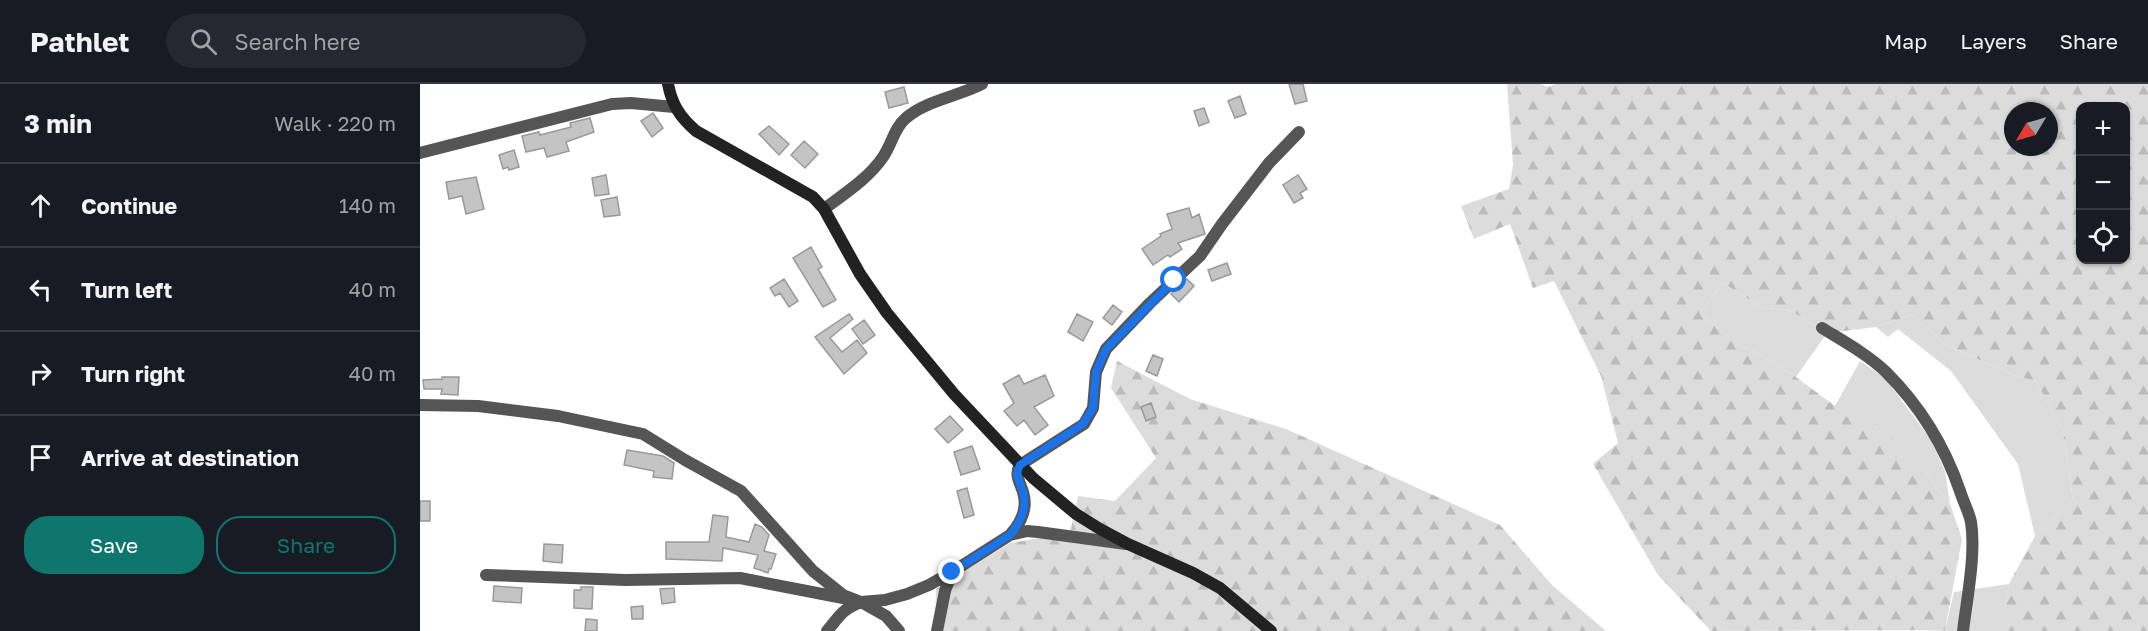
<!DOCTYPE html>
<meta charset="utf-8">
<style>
body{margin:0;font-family:"Golos Text",sans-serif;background:#242831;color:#f1f3f6}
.controls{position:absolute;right:18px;top:18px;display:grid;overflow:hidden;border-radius:12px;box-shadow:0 2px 4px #0004}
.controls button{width:54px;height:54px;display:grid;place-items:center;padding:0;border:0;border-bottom:2px solid #363941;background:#171b24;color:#f1f3f6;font:30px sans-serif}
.compass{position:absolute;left:1584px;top:18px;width:54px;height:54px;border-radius:50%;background:#171b24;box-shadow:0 2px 4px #0004;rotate:232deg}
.stop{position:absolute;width:18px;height:18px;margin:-14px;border:4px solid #1a73e8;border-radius:50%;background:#fff}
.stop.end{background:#1a73e8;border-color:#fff;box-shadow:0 2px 6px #0008}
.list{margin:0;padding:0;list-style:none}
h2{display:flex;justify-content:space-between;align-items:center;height:78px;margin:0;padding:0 24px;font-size:26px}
h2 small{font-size:20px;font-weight:400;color:#9ea1a6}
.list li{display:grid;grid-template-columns:39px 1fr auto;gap:18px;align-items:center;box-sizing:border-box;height:84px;padding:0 24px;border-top:2px solid #363941}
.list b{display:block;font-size:22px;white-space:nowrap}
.list em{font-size:20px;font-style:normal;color:#9ea1a6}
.actions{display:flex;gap:12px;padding:18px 24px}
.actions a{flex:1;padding:14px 0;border:2px solid #0f766e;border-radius:24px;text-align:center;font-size:21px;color:#0f766e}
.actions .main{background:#0f766e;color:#fff}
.icon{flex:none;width:33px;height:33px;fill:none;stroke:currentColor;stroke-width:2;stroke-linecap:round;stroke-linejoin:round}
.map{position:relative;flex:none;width:1728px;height:547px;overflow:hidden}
header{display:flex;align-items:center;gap:36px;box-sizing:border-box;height:84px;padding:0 30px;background:#171b24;border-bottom:2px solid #363941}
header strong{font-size:28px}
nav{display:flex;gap:33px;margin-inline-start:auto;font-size:21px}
.search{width:420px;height:54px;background:#242831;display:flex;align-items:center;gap:15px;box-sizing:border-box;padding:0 21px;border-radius:33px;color:#9ea1a6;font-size:22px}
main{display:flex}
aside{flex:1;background:#171b24}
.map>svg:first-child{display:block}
</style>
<header>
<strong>Pathlet</strong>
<div class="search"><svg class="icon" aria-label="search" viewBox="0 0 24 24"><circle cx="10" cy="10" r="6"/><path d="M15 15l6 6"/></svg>Search here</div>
<nav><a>Map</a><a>Layers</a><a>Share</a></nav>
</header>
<main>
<aside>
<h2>3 min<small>Walk · 220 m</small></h2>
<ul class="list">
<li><svg class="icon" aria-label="ahead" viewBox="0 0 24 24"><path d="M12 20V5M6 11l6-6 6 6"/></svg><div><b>Continue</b></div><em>140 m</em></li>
<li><svg class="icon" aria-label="left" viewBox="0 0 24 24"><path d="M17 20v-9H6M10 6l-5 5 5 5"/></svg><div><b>Turn left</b></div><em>40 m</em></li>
<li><svg class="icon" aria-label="right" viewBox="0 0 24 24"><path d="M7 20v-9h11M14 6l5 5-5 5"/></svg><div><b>Turn right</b></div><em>40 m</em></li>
<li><svg class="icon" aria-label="arrive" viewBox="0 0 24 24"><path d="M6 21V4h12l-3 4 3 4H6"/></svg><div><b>Arrive at destination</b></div></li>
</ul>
<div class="actions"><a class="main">Save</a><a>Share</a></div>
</aside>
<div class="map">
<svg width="1728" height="547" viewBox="0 0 1728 547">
<defs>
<pattern id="forest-firs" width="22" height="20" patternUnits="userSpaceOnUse" patternTransform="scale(1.5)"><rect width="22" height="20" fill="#dcdcdc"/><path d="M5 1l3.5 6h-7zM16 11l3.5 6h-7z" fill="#bbb"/></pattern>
</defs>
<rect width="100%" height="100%" fill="#fff"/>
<path fill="#dcdcdc" d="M1303,199L1341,223L1371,227L1407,249L1376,293L1338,269L1318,261L1280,229Z
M1492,231L1526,261L1596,292L1616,297L1643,347L1653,416L1615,452L1598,380L1531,287L1478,245L1468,253L1456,243Z
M1440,277L1465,294L1511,356L1525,387L1530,420L1502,384L1415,322Z
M1589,500L1583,534L1585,547H1499L1525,546L1534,508Z"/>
<path fill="url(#forest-firs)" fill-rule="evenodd" d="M1087,0H1121L1128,3L1135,0H1728V547H1585L1583,534L1589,500L1615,452L1653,416L1643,347L1616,297L1596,292L1526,261L1492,231L1456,243L1407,249L1371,227L1341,223L1303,199L1280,229L1318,261L1338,269L1376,293L1415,322L1456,340L1502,384L1530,420L1542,455L1525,546L1291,547L1238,491L1173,380L1198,359L1181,292L1134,197L1113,204L1090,140L1054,155L1041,122L1089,105L1093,81ZM1660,22H1706V176H1660ZM1593,27H1629V63H1593Z
M697,277L770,315L866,345L1080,441L1132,501L1186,547H515L516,505L590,459L650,449L658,412L695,417L736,374L691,304Z"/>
<path fill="#c4c4c4" stroke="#999" stroke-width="1.5" d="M869,0H883L887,17L875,20Z
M484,3L488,19L469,24L465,8Z
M820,12L826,30L815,34L808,17Z
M784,24L789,38L779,42L774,27Z
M233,29L243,44L232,53L221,37Z
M170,34L174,48L146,58L149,67L127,73L124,64L106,68L102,52L119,48L120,51L151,43L150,39Z
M349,42L369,60L359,71L339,50Z
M384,57L398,70L385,84L371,71Z
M94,66L99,83L89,86L88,83L83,85L79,71Z
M186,91L189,110L175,112L172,94Z
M878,91L887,105L880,109L883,114L874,119L863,101Z
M56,93L64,125L46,130L42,112L29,115L26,98Z
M197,113L200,131L184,133L181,116Z
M769,124L772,134L779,130L785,150L758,159L762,165L750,173L748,171L733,181L722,165L741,152L740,150L752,145L747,130Z
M391,163L402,183L398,185L416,216L403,223L373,174Z
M807,179L811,190L792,197L788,186Z
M364,195L378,217L369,223L360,209L355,212L350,204Z
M767,195L774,202L759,218L751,210Z
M693,221L702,228L692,241L683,234Z
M429,230L433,235L410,254L422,268L437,256L447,269L424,290L395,253Z
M657,230L673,238L663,257L648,248Z
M444,236L455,251L443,260L432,245Z
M733,271L743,275L737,292L726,287Z
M599,291L604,300L625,291L634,312L614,323L628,341L615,351L604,336L597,342L584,327L594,319L583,300Z
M22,293H39L38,311L21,310L22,305H4L3,296L22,295Z
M731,319L736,333L726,337L721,323Z
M530,332L543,346L528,359L515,345Z
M552,362L560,385L541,391L534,368Z
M207,366L243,372L254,379L252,395L233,393L234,387L204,381Z
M547,404L554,431L544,434L537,407Z
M0,417H10V437H0Z
M293,431L308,433L306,453L329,458L335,440L342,443L349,451L344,467L356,470L351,485H349L348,489L334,484L338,471L303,464L302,477L246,475V458H289Z
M124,460L143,461L142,479L123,477Z
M74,502L102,504L101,519L73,517Z
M161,503H173L172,525L154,524V506H161Z
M254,504L255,518L242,520L240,505Z
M223,522V535H212L211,523Z
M166,535L177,536V547H165Z"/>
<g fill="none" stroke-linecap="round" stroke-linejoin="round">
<path stroke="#555" stroke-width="12" d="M0,69L192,20L211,19L254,23
M404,125C424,110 449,94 463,73C472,60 474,44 486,34C505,17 539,12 562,0
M1402,244C1423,257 1447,270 1466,288C1499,321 1525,363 1540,407C1543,417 1549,428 1551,438C1556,470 1547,514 1543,547
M0,321L58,322L138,332L223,350L265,376L321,407L393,487L423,511L441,518L465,516L487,510L509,501L532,488L590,451C601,439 608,424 603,408C600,398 594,391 600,381L664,340L673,324L676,288L686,265L730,219L780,172L802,140L849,79L879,48
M590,451L607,447L618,448L706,460
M66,491L206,496L320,494L423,514
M443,519L466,532L479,547
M407,547C419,533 422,525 441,518
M517,547L525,507L532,488"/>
<path stroke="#222" stroke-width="12" d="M248,0C252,21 260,33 276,47L393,113L404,125L440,190L467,229L534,310L613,394L656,430L680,445L708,460L773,489L800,504L851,547"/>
</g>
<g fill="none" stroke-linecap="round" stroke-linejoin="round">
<path stroke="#1a73e8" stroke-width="8" d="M532,488L590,451C600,439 608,424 603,408C600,397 594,391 600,381L663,340L673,324L676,288L686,265L754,196"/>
</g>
</svg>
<div class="controls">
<button>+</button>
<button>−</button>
<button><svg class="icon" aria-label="locate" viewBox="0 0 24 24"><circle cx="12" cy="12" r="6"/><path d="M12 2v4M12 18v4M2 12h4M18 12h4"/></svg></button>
</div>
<svg class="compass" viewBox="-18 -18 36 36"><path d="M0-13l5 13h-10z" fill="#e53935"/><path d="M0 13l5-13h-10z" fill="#9ea1a6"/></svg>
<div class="stop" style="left:754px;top:196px"></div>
<div class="stop end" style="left:532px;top:488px"></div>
</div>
</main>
